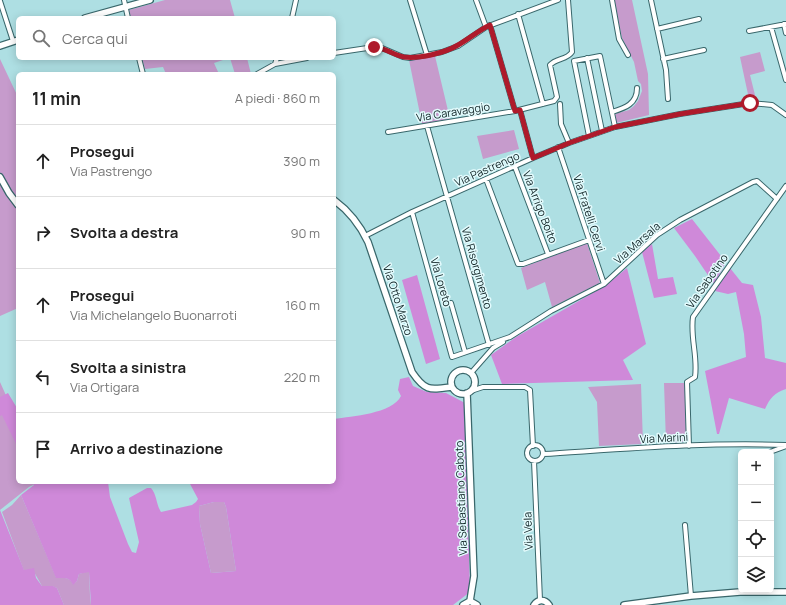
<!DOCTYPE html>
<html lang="it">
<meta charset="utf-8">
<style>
body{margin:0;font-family:Manrope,sans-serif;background:#f2f2f2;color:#222}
.controls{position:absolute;right:12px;bottom:12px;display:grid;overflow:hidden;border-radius:6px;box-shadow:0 2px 10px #0003}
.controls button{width:36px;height:36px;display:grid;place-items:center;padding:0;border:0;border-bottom:1px solid #e0e0e0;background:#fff;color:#222;font:20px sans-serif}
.stop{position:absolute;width:12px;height:12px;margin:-9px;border:3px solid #ae1a2b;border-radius:50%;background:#fff}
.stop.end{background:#ae1a2b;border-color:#fff;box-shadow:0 1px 4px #0008}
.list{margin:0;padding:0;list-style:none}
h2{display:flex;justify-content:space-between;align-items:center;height:52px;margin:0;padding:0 16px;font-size:17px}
h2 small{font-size:13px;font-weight:400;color:#767676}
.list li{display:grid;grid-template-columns:26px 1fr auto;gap:12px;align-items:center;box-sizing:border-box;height:72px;padding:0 16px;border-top:1px solid #e0e0e0}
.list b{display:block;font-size:15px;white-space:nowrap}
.list p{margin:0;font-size:13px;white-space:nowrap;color:#767676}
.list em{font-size:13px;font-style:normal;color:#767676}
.icon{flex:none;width:22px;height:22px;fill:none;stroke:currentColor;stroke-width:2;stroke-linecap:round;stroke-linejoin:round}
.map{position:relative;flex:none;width:786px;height:605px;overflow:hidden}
.search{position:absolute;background:#fff;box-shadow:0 2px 10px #0003;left:16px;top:16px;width:320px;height:44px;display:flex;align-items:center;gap:10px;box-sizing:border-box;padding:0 14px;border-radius:6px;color:#767676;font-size:15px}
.panel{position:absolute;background:#fff;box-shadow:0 2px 10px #0003;left:16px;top:72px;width:320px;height:412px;border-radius:6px}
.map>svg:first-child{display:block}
</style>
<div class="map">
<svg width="786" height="605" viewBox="0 0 786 605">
<rect width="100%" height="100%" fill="#aedfe3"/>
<path fill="#c69bcc" d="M165,0H230L235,18H131L129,10Z
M614,0H632L648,74L649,115L616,123L615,114L629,110L634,106L638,101L642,91L641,84L638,81L634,62L622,38Z
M760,52L765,71L750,75L756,99H749L740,57Z
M435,56L450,119L422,124L409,60Z
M142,58H229L214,63L219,74H166L163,67L145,69Z
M230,58H247L251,74H235Z
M0,59L18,97V308L0,316Z
M514,130L519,149L483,159L477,136Z
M587,243L600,283L552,307L545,282L527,290L521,268Z
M0,382L13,411L18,410V482H39L29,487L0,510Z
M664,383H685L686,438L683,442L666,443Z
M641,384L643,444L599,446L597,402L588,387Z
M21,495L56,577C63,578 70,577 73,584L77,581L79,574L89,571L90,596L91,605H64L57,588L52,586H42L34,572L24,571L2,512L12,505Z
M214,502H224L226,507L236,571L211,573L200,524L199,506Z"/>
<path fill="#cf89d9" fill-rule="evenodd" d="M692,219L721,256L725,264L714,284L695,256L674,228Z
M652,244L658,279L673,277L677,294L654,298L642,252Z
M627,268L646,344L623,360L633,380L502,384L491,355L516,337L605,286Z
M730,268L742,283L753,285L761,317L765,358L786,363V389C774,393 770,398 765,409L729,398L719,434H717L705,371L746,357L744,334L736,292L728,294L715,291Z
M417,275L440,359L426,364L402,280Z
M409,377L413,386L427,392L446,393L465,403L470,592L453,605H91L89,572L79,574L77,581L73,585C70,577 64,578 56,578L21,495L34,485L33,482H108L110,497L128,544L132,552L136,553L139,542L129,498L147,488H151C157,495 156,504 161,512L192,505L196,502L198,499L189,482H334V419C352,416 392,414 401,396L398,390L400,379ZM214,502H224L226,507L236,571L211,573L200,524L199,506Z
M8,393L17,408H18V448L2,415L0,416V397Z
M0,510L24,570L34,568L36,578L42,586H53L57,588L64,605H0Z"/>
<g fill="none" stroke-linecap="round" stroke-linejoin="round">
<defs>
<path id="minor" d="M124,0L128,18
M410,0L427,55
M476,0L486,27
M612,0L619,39L628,55
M651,0L666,70L668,99
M0,1L13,41
M518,14L543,104
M292,18L296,0
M784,24L786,33
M490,25L515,111
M771,27L786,80
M657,29L699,19
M749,31L786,24
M334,53L374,47L382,48L403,57L410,58L442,52L458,46L486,27L558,0
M139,58L143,74
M587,58L602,131
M663,59L704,50
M275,64L277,58
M257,74L275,64L307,58
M560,104L561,124L569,143
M520,110L533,158
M612,112C625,108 637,104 637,88
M427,126L489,345
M388,132L515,111L554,101L557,97L550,65C556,58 567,60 572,52L568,0
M589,136L574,61L600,56L615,127
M558,147L604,284
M515,167L548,254
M486,179L518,264H523L589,240
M412,212L452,357L510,337L551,311L604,284L657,235L680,220L753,182L757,181L777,199
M365,236L412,212L533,158L569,143L615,127L680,114L750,103L772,105L786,115
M451,303L465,352
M471,373L493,348L503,342
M471,391L483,387H525L530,390L533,446
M527 453a8 8 0 1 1 16 0a8 8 0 1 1-16 0Z
M689,446L687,382L695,377C698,357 690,337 693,317L786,186
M770,452L786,446
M543,454C624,449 705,442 786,445
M534,461L540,600
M685,525L691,596"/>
<path id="tertiary" d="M85,18L150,0
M0,46L18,40
M0,177L9,193L18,205
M334,200C349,211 360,225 368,242L412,372C425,391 429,390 451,387
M451 382a12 12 0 1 1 24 0a12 12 0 1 1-24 0Z
M467,393L474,576L470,601
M463,605L470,601L477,605
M534,605C538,599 545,599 549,605
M624,605L691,596L740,592H786"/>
</defs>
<use href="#minor" stroke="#39676b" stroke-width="6"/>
<use href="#tertiary" stroke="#39676b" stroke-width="8"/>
<use href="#minor" stroke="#fff" stroke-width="4"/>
<use href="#tertiary" stroke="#fff" stroke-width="5.5"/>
</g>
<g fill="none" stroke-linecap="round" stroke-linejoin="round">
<path stroke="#ae1a2b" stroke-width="5" d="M374,47C386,48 393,55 404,57C419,59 445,53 458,45C469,39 479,30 490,25L515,111L520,110L533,158L569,143L615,127L680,114L750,103"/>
</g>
<g text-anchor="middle" stroke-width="3" stroke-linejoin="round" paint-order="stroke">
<g font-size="11" fill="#112527" stroke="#e3fbfd">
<text transform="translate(453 112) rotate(-9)" y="4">Via Caravaggio</text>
<text transform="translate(487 169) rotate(-24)" y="4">Via Pastrengo</text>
<text transform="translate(540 207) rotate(69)" y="4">Via Arrigo Boito</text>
<text transform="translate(589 213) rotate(72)" y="4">Via Fratelli Cervi</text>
<text transform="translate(637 243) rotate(-41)" y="4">Via Marsala</text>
<text transform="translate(477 268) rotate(74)" y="4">Via Risorgimento</text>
<text transform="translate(707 281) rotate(-55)" y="4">Via Sabotino</text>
<text transform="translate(441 282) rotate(74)" y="4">Via Loreto</text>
<text transform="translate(398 300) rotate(72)" y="4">Via Otto Marzo</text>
<text transform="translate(664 438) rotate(-3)" y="4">Via Marini</text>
<text transform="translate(461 498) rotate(-92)" y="4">Via Sebastiano Caboto</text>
<text transform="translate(528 531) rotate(-92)" y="4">Via Vela</text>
</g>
</g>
</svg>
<div class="controls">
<button>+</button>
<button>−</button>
<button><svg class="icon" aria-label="locate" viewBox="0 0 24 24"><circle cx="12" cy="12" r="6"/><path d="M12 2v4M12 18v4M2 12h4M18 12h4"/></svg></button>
<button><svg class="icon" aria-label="layers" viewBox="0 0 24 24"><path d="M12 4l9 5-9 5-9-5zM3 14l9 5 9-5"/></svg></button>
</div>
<div class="stop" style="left:750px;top:103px"></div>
<div class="stop end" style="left:374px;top:47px"></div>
<div class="search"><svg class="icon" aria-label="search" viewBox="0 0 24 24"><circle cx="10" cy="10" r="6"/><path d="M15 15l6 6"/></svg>Cerca qui</div>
<section class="panel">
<h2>11 min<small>A piedi · 860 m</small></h2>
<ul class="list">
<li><svg class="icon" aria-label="ahead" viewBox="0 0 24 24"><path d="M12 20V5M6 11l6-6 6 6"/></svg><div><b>Prosegui</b><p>Via Pastrengo</p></div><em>390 m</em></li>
<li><svg class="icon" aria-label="right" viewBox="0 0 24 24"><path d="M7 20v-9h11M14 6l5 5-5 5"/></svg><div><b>Svolta a destra</b></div><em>90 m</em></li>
<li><svg class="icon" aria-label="ahead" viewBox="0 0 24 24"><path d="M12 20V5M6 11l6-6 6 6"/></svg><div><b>Prosegui</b><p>Via Michelangelo Buonarroti</p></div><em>160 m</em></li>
<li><svg class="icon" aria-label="left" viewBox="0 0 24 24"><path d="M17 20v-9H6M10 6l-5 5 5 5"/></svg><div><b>Svolta a sinistra</b><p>Via Ortigara</p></div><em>220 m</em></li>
<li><svg class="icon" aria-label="arrive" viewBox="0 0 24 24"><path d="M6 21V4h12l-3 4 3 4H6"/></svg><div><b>Arrivo a destinazione</b></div></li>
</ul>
</section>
</div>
